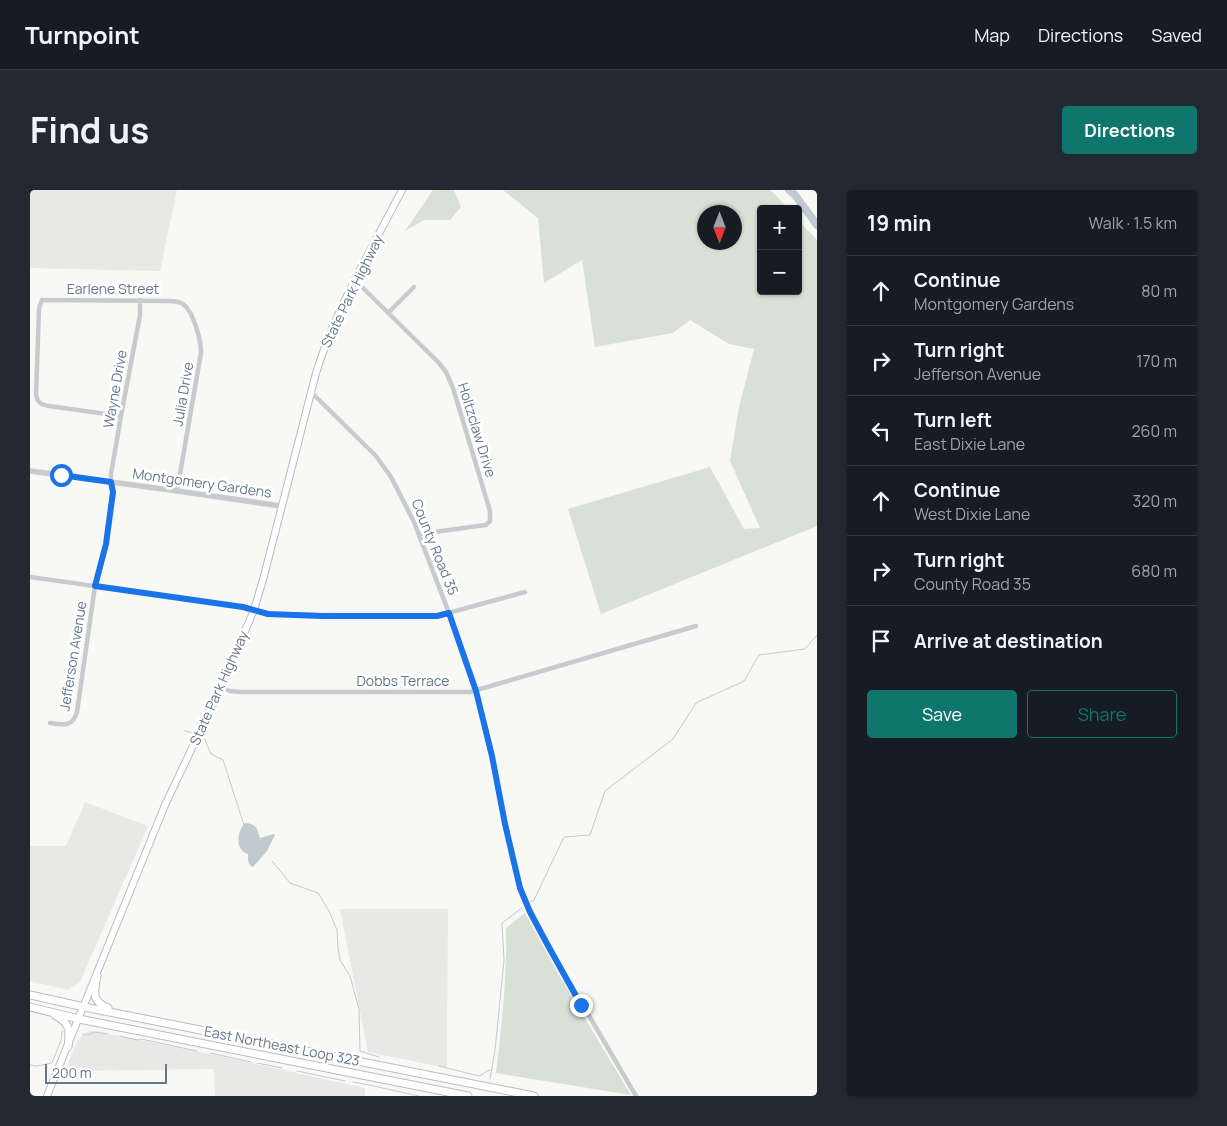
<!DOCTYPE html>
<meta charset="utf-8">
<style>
body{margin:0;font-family:Manrope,sans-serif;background:#242831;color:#f1f3f6}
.controls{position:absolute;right:15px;top:15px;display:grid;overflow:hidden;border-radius:5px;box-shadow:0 1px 4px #0004}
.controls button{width:45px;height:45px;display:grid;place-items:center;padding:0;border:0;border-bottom:1px solid #363941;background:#171b24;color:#f1f3f6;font:25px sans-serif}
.compass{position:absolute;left:667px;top:15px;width:45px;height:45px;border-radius:50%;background:#171b24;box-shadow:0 1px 4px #0004;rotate:180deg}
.scale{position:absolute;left:15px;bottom:12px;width:122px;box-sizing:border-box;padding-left:5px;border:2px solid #637888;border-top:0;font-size:14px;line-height:18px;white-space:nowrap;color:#637888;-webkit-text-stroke:4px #fff;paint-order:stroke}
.stop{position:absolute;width:15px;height:15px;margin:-11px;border:4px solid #1a73e8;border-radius:50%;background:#fff}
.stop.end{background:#1a73e8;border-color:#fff;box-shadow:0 1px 5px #0008}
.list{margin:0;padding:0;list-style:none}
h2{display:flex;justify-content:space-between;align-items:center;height:65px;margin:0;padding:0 20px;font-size:21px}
h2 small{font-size:16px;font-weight:400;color:#9ea1a6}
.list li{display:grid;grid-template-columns:32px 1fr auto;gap:15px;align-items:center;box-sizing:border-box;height:70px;padding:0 20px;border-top:1px solid #363941}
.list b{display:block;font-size:19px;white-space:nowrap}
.list p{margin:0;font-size:16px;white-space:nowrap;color:#9ea1a6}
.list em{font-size:16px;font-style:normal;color:#9ea1a6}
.actions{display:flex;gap:10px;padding:15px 20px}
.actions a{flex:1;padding:11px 0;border:1px solid #0f766e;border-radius:5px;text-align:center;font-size:18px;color:#0f766e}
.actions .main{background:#0f766e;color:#fff}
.icon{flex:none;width:28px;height:28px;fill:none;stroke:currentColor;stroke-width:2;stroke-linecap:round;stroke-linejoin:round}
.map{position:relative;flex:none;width:787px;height:906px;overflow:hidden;border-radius:5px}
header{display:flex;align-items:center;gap:30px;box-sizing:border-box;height:70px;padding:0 25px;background:#171b24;border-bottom:1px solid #363941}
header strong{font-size:24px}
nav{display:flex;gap:28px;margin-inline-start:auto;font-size:18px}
.intro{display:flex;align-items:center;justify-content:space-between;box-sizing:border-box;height:120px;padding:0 30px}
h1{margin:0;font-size:35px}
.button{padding:12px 22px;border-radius:5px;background:#0f766e;color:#fff;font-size:18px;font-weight:700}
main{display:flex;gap:30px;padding:0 30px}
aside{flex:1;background:#171b24;border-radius:5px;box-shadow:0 1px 4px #0004}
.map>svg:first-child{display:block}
</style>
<header>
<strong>Turnpoint</strong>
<nav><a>Map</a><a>Directions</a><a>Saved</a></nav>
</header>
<div class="intro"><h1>Find us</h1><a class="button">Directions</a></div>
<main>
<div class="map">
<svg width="787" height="906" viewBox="0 0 787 906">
<rect width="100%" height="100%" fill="#f8f8f4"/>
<path fill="#e8e9e7" d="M0,0H147L130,81L0,78Z
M55,612L118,636L50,792L38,800L0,791V656H36Z
M310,719H418L417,878L338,862Z
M60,841H65L185,865L335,898V906H185L184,879L35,881L47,851L56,842Z"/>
<path fill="#d9e0d5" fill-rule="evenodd" d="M403,0H424L431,17L420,30H394L375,41Z
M473,0H739L744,3L758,19H731V101H768V30L787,50V336L571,424L538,319L680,277L714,339L730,338L700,271L709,217L724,159L699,154L660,130L643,143L565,157L552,70L514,93L508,28ZM704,22V52H674V22Z
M495,723L529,785L601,905L466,883C472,835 477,787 476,738Z"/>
<path fill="#c0cbd1" d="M215,633C227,634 227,638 230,648L244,644L245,645L237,661L223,677C217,675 218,669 218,664C215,663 213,662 211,659C206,653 209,638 215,633Z"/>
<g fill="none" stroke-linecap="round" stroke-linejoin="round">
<path stroke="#c0cbd1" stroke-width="1" d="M155,541L163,543
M174,548L181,564L193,570L214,635
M242,671L260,693L288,703L299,721L307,740L308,758L310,770L320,786L329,819L330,861L349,867
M500,712L504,710L534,647L560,645L575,601L643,549L666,513L714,491L729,465L775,459L787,445
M52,844L57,845L65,842L78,844
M90,846L107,850L111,849L167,861
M180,863L221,872
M227,873L252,878
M0,875L7,876L22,873L31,850L32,842L33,841
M409,876L449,886C453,885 455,881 460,880
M267,881L315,891
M460,889L465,860L474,770L472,733L492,718
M323,892L339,895L389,906"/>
<path stroke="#c0cbd1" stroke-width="8" d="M759,0L765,5L787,35"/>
<defs>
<path id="secondary" d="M17,906L135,615L191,497L224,420L234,386L286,183C306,118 341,60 372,0"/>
<path id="trunk" d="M67,786C64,802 61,811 78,818
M0,805L54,817L504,906
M0,817L49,829L438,906
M25,825C41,834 40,841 38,857"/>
</defs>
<use href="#secondary" stroke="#b6bdc1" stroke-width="8"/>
<use href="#trunk" stroke="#b9bdc0" stroke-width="9"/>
<path stroke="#c7cbce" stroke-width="4.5" d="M324,91L331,96L409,173L416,182L423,198L460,321V331L456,335L389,344
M358,123L384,97
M281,202L346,266L361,287L384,332L419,423L446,501L463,573L485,679L493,705L516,752L606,906
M91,226L19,216C11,215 8,213 6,205L9,119L10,115L12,110L138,111C143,111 149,111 153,114C164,122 171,151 171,163L147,301
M0,387L213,417L231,422L245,424L292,425L407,426L495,402
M191,497L200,501L211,502H440L666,436
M20,533C34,535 43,537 47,522L65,396L76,354L83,302L81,293V284L91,226L110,125V110"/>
<path stroke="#c7cbce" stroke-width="5.5" d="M0,281L147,301L251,316"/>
<use href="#secondary" stroke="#fff" stroke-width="6"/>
<use href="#trunk" stroke="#fff" stroke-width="7"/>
</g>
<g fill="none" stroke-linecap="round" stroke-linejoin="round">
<path stroke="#1a73e8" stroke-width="6" d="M31,285L81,292L83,302L76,354L65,396L213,417L238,424L292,426H407L419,423L446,501L462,566L475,634L490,698L500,722L516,752L551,815"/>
</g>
<g text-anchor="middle" stroke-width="5" stroke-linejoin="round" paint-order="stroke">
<g font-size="14" fill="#637888" stroke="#fff">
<text x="83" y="104">Earlene Street</text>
<text transform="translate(322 101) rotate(-64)" y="5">State Park Highway</text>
<text transform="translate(85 199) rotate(-80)" y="5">Wayne Drive</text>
<text transform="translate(153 204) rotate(-80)" y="5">Julia Drive</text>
<text transform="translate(447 240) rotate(73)" y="5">Holtzclaw Drive</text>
<text transform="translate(172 293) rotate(8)" y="5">Montgomery Gardens</text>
<text transform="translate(405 357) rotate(68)" y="5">County Road 35</text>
<text transform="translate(43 466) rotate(-81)" y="5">Jefferson Avenue</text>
<text x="373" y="496">Dobbs Terrace</text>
<text transform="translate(189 498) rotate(-66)" y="5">State Park Highway</text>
<text transform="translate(252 856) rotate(11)" y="5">East Northeast Loop 323</text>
</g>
</g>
</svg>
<div class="controls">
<button>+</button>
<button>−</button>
</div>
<svg class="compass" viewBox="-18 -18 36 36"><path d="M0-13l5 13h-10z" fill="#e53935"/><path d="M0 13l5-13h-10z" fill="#9ea1a6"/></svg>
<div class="scale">200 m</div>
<div class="stop" style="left:31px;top:285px"></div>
<div class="stop end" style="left:551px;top:815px"></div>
</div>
<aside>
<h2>19 min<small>Walk · 1.5 km</small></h2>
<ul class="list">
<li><svg class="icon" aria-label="ahead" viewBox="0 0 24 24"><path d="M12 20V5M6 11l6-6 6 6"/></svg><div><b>Continue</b><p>Montgomery Gardens</p></div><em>80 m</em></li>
<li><svg class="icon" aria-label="right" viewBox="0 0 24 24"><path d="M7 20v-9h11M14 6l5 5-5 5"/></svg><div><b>Turn right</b><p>Jefferson Avenue</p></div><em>170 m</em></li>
<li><svg class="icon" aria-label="left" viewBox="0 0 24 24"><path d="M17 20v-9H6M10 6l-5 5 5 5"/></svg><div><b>Turn left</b><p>East Dixie Lane</p></div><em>260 m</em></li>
<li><svg class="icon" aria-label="ahead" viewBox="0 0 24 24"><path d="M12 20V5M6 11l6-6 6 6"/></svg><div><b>Continue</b><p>West Dixie Lane</p></div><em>320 m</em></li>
<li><svg class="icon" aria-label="right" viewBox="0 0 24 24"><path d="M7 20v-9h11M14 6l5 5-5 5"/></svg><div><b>Turn right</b><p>County Road 35</p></div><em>680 m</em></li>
<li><svg class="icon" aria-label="arrive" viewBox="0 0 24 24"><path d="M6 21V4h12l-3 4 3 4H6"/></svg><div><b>Arrive at destination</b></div></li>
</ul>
<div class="actions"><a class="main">Save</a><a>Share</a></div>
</aside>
</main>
